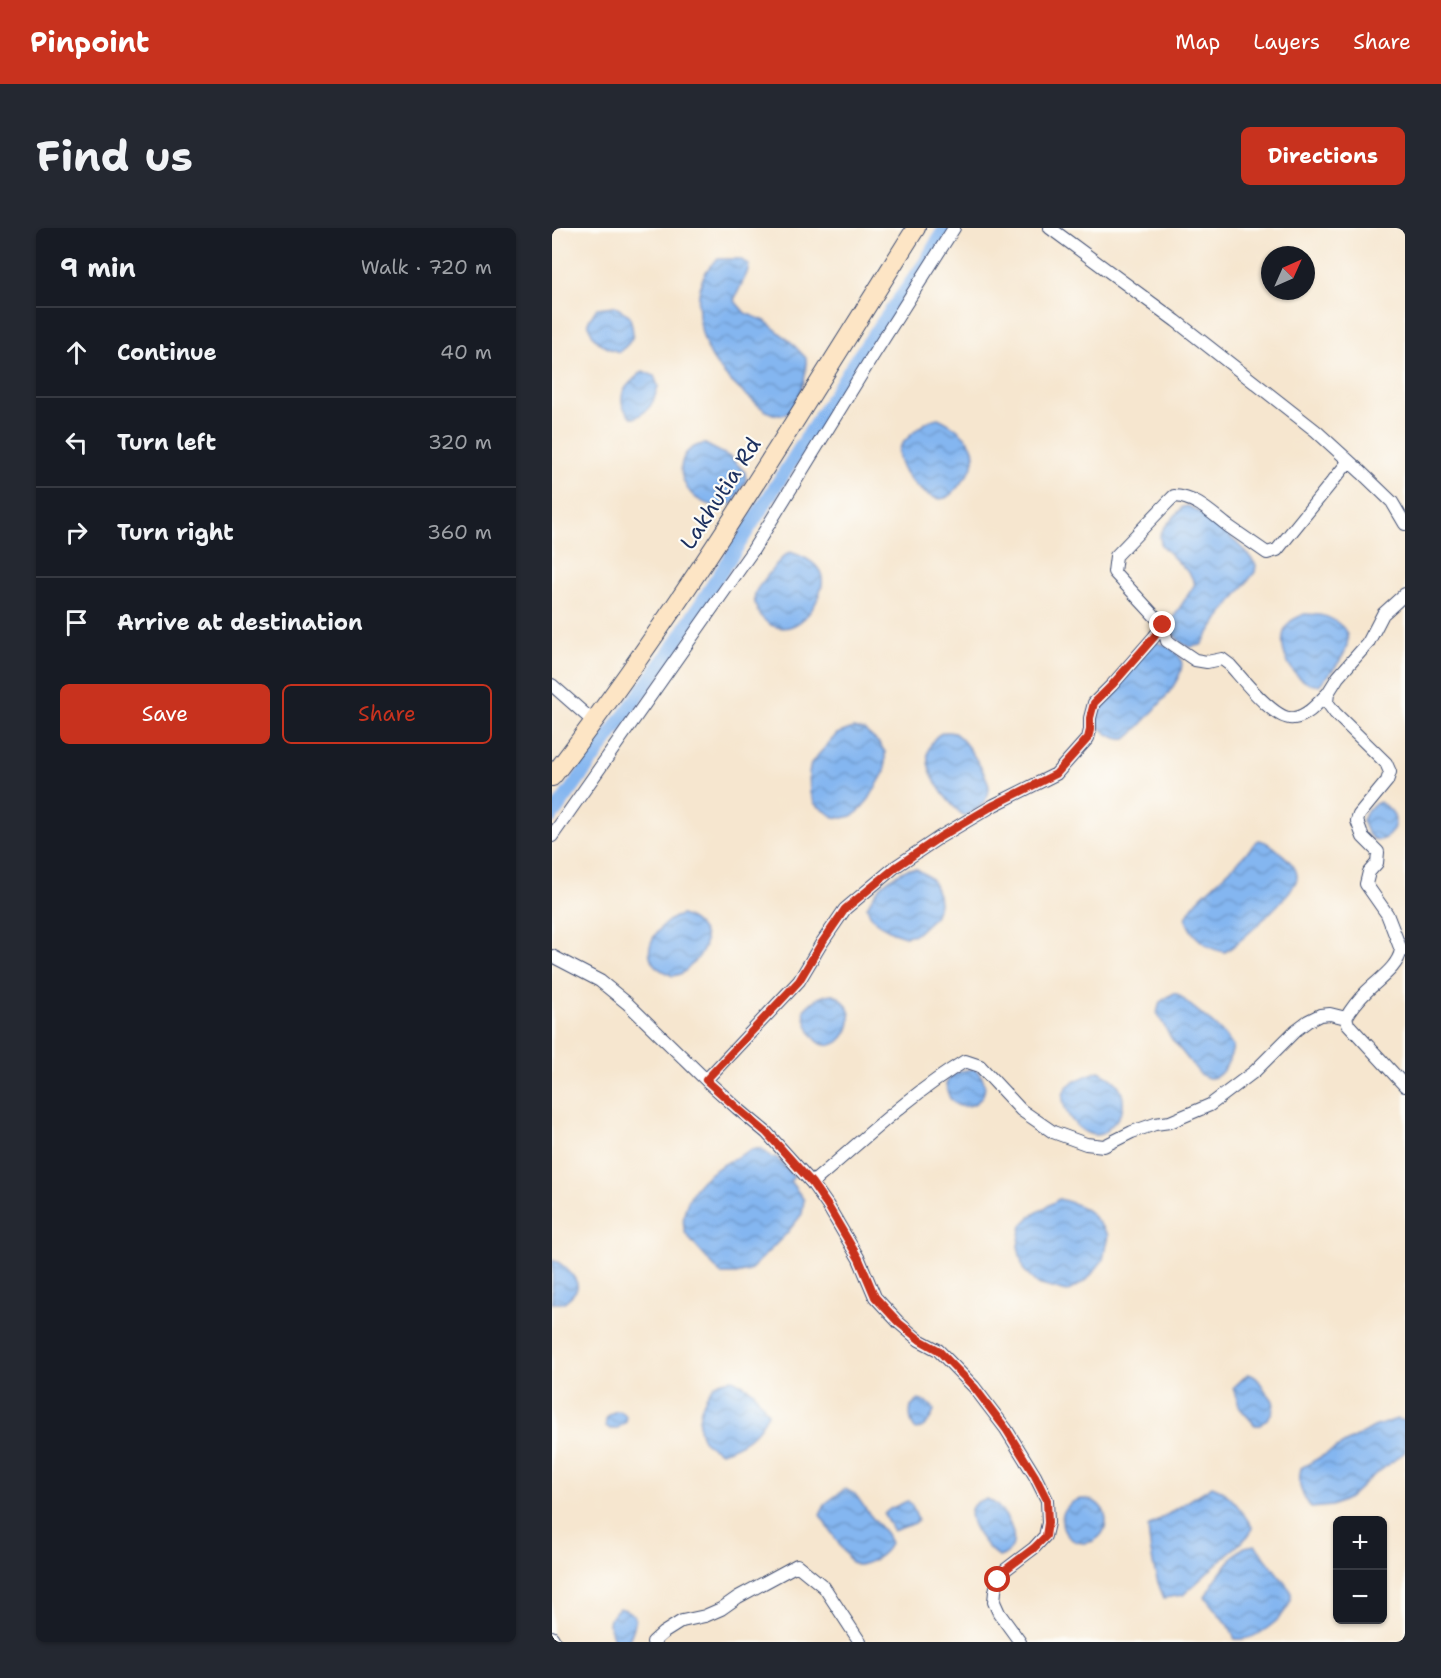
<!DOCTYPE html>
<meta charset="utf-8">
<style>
body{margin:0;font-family:"Shantell Sans",sans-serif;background:#242831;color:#f1f3f6}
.controls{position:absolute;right:18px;bottom:18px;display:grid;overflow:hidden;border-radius:9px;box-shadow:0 2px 4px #0004}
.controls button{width:54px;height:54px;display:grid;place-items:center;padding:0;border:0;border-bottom:2px solid #363941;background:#171b24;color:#f1f3f6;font:30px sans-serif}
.compass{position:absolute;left:709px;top:18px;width:54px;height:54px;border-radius:50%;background:#171b24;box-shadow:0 2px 4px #0004;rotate:45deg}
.stop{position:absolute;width:18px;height:18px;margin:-14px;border:4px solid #c8321e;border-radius:50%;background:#fff}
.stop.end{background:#c8321e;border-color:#fff;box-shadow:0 2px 6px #0008}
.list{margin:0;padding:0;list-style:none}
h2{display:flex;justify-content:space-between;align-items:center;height:78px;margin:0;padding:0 24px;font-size:26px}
h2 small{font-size:20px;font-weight:400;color:#9ea1a6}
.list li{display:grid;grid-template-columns:39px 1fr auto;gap:18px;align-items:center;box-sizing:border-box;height:90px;padding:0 24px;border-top:2px solid #363941}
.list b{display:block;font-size:22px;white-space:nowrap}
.list em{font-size:20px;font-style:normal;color:#9ea1a6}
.actions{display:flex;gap:12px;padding:18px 24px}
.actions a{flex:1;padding:14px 0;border:2px solid #c8321e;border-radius:9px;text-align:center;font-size:21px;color:#c8321e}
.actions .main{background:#c8321e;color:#fff}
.icon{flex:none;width:33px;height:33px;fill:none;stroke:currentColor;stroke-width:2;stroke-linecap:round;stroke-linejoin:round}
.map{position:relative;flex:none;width:853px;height:1414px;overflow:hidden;border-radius:9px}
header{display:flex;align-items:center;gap:36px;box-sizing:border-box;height:84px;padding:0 30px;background:#c8321e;color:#fff}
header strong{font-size:28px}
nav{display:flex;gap:33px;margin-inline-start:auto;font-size:21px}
.intro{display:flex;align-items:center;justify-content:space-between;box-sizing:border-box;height:144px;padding:0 36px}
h1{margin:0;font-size:42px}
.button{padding:15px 27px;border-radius:9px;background:#c8321e;color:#fff;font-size:21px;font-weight:700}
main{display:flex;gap:36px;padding:0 36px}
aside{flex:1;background:#171b24;border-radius:9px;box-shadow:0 2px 4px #0004}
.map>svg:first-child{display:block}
</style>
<header>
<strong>Pinpoint</strong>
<nav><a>Map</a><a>Layers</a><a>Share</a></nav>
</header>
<div class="intro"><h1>Find us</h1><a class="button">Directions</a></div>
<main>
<aside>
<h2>9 min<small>Walk · 720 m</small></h2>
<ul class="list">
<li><svg class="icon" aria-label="ahead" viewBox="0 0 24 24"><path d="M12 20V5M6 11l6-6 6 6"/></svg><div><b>Continue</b></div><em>40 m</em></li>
<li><svg class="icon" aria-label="left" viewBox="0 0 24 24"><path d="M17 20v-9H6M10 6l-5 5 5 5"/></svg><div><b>Turn left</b></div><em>320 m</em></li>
<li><svg class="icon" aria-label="right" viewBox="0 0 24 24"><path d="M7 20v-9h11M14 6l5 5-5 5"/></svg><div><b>Turn right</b></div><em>360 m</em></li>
<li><svg class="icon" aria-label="arrive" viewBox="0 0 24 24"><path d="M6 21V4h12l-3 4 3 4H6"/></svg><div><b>Arrive at destination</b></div></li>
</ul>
<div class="actions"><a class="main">Save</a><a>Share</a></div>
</aside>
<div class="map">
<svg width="853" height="1414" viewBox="0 0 853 1414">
<defs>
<pattern id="water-waves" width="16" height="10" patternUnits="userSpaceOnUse" patternTransform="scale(1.5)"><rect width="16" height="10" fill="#84b6f0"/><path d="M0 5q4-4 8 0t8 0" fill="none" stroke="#6b94c6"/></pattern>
</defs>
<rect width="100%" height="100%" fill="#fdfcf7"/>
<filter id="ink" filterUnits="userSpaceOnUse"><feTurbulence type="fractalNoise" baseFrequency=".0167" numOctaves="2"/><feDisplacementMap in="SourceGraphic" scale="12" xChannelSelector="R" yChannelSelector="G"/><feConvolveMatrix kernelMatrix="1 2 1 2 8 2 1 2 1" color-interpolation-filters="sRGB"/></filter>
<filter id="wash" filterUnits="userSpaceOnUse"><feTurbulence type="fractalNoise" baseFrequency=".008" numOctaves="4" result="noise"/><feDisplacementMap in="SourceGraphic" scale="24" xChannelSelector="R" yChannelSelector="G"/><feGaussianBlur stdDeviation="1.35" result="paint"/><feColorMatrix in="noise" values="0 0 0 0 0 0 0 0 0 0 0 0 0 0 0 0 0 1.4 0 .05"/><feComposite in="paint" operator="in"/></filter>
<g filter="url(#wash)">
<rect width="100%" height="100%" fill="#f6e6cf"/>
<path fill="url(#water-waves)" stroke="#5072a7" stroke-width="1.5" d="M166,31H188L197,37L195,45L182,72L193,85L213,93L239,114L254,130C255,144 252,157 246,169C242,177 237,188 227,187C217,187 206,177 199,171C184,159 169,145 159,128C144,101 138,50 166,31Z
M62,78L77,87C83,106 84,111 67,124C49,118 40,113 36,94L45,80Z
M91,143L102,148L106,158C102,174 98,183 82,190C76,187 75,185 72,180C64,163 80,153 91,143Z
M386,190C399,196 419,209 422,225C424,233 418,244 413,250C408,256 401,267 393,270C374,276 342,239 347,221C349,216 355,211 359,207C367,199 375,192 386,190Z
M153,216L178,229L193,244L194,252L182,275C132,292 108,221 153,216Z
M636,278C656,288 692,319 704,337L703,344L666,391L649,417L638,419C628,415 619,407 618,395L643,356L638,346L609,317L608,307L612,300L631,279Z
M238,324C253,329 273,337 270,357C266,379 245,409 219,397C214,394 209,390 206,384C204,379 201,372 203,366C204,360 212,353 216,347C223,338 228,330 238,324Z
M752,386C766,386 776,387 787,396C810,413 781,443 767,457C740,458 718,412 739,393C743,390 749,388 752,386Z
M602,414C609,415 614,417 620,421C623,424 628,428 629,432C636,451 593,492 580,506L574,511C565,512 559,509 552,503C548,499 542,494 543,487C546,467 587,430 602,414Z
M301,500L312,502L327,515L333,524V543L317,571L306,584L300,588L291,590L282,589L263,576L258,565L257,545L259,535L285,506Z
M393,504C397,504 399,504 402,505C413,511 438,550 437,562C435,576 424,583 412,588C395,574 366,539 379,516C383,509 386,506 393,504Z
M828,574C831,577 836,579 839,583C852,597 828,626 815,604C813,599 810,596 811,591C813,583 821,576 828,574Z
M706,612C716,613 723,620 730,626C736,632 746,640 745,650C743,665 687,715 673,724C656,722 638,707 634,691C639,675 655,664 667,652C681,639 694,626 706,612Z
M356,641H365L373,646L380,652L386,667L387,676L382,689L364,706L353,708L341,704L328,697L319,688L315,679C326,658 334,651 356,641Z
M129,687C145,692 160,707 150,724C148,728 144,732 141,735C133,743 132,746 121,748C114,745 105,741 101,735C89,716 112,691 129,687Z
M622,765L627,767C644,784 668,797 681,819C678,833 667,860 648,846L619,810L605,785L608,774Z
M281,766C320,784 283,839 261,808C255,800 253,792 252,782C260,773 268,767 281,766Z
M423,841C451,866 411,892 398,870C396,867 395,860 394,856C400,844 410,842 423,841Z
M547,843C560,850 571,857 571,873C572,883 567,890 560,897C557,899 553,905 549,906C530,914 498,873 517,857C525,851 537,847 547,843Z
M201,921H210L220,930L224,929L242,949L238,953L252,972L250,986L235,1005L197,1043L184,1046H169C163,1039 135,1010 133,1004C130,995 132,984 135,976C144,947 176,934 201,921Z
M507,971C535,978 539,984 556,1007L551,1032L535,1052L515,1064L485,1056L471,1041L466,1018L470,997L479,988Z
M1,1032C9,1034 28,1052 25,1060C23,1066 16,1071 11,1075H0Z
M696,1146C705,1148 708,1154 712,1161C715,1165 719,1169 721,1173C724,1183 715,1192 708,1197H703L688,1180L681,1160Z
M181,1151L201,1163L216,1185C206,1207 191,1217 169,1224C164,1221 156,1218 153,1214C140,1198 150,1170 163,1157C168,1152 174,1152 181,1151Z
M366,1172C374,1174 379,1175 382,1182C380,1191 373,1200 364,1202C359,1197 357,1187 359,1179Z
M64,1183C70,1183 76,1186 74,1194L64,1201H58L54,1198C52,1190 57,1186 64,1183Z
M845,1191L853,1193V1224L820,1249L797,1270L780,1278L759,1280C749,1264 745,1258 749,1240L822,1199Z
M660,1258C678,1264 690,1283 700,1299L698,1306L631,1367L612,1370C602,1348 598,1324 596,1299Z
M293,1261L303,1266L318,1287L334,1306L338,1315C334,1327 316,1337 304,1337L298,1333L268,1287L274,1275Z
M435,1271C454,1279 477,1320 447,1329C432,1318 398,1277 435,1271Z
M510 1293a22 22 0 1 1 44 0a22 22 0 1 1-44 0Z
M355,1273L359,1276L366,1292L363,1295L341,1303L332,1286L338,1281Z
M703,1317L739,1363C739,1365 739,1371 739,1372C732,1391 703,1414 683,1411L677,1399L653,1369C659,1357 681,1325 693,1319C696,1318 700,1318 703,1317Z
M67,1380C91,1385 83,1398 76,1414H63C56,1397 53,1393 67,1380Z"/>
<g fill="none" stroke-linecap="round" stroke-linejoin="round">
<path stroke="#84b6f0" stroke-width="14" d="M0,588L122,418L306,129L373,35L393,0"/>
</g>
</g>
<g filter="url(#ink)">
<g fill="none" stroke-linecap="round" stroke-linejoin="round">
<defs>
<path id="street" d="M498,0L624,93L764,203L810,245L840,274L853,296
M853,366L831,386L816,415L786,449L776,465L775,474L783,485L834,535L838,544L835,553L807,587L805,593L811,609L826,624L825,635L817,644L814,656L835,686L849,722C846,739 827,751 815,763C807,771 800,779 794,790L796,796L853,858
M611,397L615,413L643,432L655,434L670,431L678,437C690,450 723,494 742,490C756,488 767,474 776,465
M0,457L42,494
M0,608L201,322L320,129L402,0
M0,728L48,753L75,775L154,852L185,880L215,905L260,955L276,978L307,1031L323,1069L347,1095L367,1112L386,1122L422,1159L454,1201L483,1248L495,1272L496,1295L493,1308L482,1320L453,1342L446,1352L443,1363L442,1374L447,1385L468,1414
M154,852L247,753L269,716L293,681L343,639L388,609L442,577L504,546L536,510L538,502V490L542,475L560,457L602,409L611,397L562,344L564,328L615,275L622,268C644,269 659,285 676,298C689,307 702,316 715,325L725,322L797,233
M260,955C310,913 357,867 413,833L428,838L469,882L501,904L534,916L552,918L580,904L603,896L618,894L658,877L703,843L744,802L756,793L768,787L778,786L794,790
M0,1409L3,1414
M101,1414L111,1405L130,1393L153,1388L169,1381L186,1369L245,1337L272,1359L308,1414"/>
<path id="secondary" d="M0,549C134,375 247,185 364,0"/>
</defs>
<use href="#street" stroke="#3c4a6f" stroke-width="14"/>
<use href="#secondary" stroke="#3c4a6f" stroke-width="20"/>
<use href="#street" stroke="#fff" stroke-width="12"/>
<use href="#secondary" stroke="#fde5c5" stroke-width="18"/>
</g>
</g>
<g fill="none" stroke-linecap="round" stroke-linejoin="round" filter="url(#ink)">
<path stroke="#c8321e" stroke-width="8" d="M446,1352L453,1342L482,1320L494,1308L496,1295L495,1272L483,1248L454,1201L422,1159L386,1122L368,1112L347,1095L323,1069L307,1031L276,978L260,955L215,905L185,880L154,852L247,753L269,716L293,681L344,639L388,609L442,577L504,546L536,510L538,502V490L542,475L560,457L602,409L611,397"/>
</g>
<g text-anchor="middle" stroke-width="4.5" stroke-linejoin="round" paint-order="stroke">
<g font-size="22" fill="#1b2f5e" stroke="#fdfcf7">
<text transform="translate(168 265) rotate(-57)" y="8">Lakhutia Rd</text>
</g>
</g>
</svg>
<div class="controls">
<button>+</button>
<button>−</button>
</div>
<svg class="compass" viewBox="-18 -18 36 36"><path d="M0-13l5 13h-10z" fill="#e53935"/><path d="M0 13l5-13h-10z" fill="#9ea1a6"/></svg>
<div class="stop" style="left:446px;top:1352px"></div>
<div class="stop end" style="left:611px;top:397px"></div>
</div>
</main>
